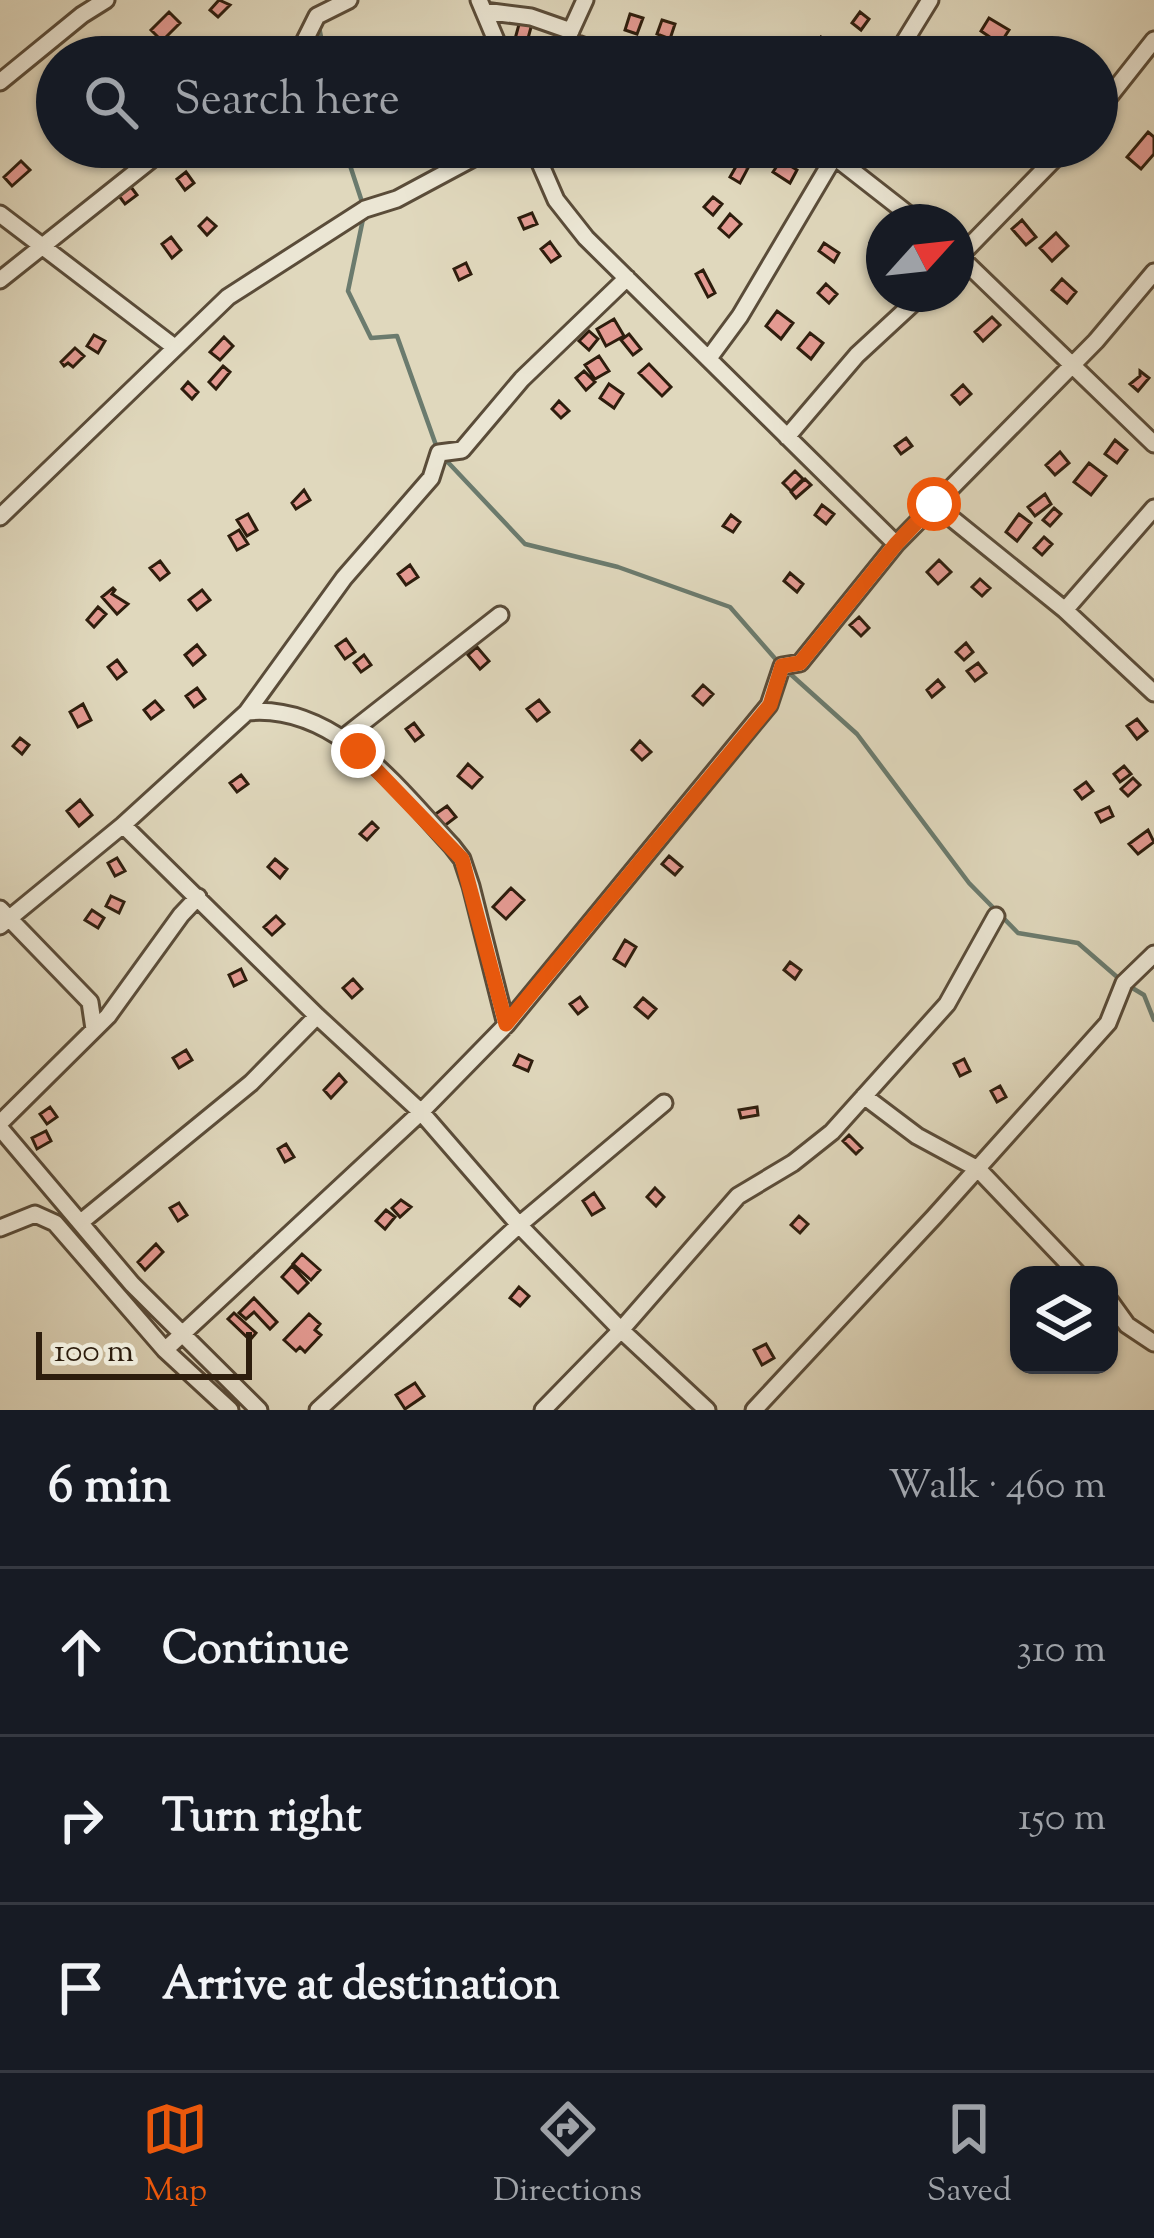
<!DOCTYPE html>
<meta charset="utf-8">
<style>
body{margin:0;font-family:"Sorts Mill Goudy",serif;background:#20242c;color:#f1f3f6}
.controls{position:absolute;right:36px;bottom:36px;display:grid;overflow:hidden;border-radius:24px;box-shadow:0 3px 9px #0004}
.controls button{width:108px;height:108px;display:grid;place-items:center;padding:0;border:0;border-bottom:3px solid #363941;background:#171b24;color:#f1f3f6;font:60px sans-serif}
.compass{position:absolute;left:866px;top:204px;width:108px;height:108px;border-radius:50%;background:#171b24;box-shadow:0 3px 9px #0004;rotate:63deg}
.scale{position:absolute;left:36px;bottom:30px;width:216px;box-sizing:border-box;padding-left:12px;border:6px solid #2d1d0d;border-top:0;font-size:33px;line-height:42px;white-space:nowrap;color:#2d1d0d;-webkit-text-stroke:9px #ebe6d4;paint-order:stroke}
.stop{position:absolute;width:36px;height:36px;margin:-27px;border:9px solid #ea580c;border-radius:50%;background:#fff}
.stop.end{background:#ea580c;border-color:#fff;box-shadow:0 3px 12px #0008}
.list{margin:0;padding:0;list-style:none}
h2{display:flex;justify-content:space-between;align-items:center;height:156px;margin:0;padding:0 48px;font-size:51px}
h2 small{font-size:39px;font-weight:400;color:#9ea1a6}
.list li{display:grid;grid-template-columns:78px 1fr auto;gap:36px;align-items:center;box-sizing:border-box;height:168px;padding:0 48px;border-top:3px solid #363941}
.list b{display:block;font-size:45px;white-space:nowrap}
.list em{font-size:39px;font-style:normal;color:#9ea1a6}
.icon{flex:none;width:66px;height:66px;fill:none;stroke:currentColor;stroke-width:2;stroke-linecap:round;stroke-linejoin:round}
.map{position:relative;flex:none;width:1154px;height:1410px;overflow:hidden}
.search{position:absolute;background:#171b24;box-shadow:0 3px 9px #0004;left:36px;right:36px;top:36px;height:132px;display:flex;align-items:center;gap:30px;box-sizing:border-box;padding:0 42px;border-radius:66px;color:#9ea1a6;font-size:45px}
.sheet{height:660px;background:#171b24}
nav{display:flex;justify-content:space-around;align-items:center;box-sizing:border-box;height:168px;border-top:3px solid #363941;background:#171b24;font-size:33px;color:#9ea1a6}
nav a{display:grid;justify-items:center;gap:6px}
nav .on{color:#ea580c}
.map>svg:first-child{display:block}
</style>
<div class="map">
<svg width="1154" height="1410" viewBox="0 0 1154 1410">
<rect width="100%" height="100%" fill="#e0d8bd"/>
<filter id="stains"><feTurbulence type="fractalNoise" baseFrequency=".00167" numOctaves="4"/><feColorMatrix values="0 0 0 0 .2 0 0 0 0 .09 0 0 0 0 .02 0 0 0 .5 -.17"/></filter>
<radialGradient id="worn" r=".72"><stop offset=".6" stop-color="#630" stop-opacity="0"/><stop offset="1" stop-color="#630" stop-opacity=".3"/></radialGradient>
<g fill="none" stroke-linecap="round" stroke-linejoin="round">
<path stroke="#6b7b6e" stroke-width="4.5" d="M319,27L325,57
M344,147L364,208
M363,219L348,291L371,338L397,336L437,448
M443,457L525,544L618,567L730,607L779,663
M787,671L857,734L969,883L1018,933L1078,943L1124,983L1144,995L1154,1020"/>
</g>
<path fill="#e49a92" stroke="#2d1d0d" stroke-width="3" d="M219,0L230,5L218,17L210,10Z
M169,12L180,23L162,41L151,30Z
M860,12L869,19L861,30L852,23Z
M630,14L643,18L637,34L625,30Z
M521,17L533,20L527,42L515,39Z
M989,18L1009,30L1000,44L981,31Z
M662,20L675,24L670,39L657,34Z
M821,37L833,44L826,57L812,54Z
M946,40L959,50L954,57H944L937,51Z
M1018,41L1026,47L1015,57L1010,53Z
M1148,132L1154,137V154L1141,169L1127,157Z
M265,147L278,149L263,161L257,153Z
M593,147H612L618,157L605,165Z
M781,160L797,170L790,183L773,172Z
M21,161L30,170L12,186L4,177Z
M738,163L748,168L740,183L730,177Z
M186,172L194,183L185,190L177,179Z
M131,187L137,195L125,204L119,196Z
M713,197L722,204L713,215L704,207Z
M532,213L537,224L524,229L519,218Z
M730,214L741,224L729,237L719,228Z
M207,218L216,226L207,235L199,226Z
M1022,220L1036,237L1026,245L1012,229Z
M880,232L884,235L880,252L870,243Z
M1056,233L1068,246L1052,261L1040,248Z
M171,237L181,250L172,258L162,244Z
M550,242L560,256L551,262L541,249Z
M824,243L839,253L834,262L819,251Z
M466,263L471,274L459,280L454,269Z
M703,270L715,293L708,297L696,274Z
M1062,279L1076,292L1067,303L1052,290Z
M826,284L837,294L829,303L818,293Z
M777,311L793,323L781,339L766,326Z
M992,317L1000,325L983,341L975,332Z
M614,319L624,336L606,346L597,329Z
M589,331L598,339L589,350L579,341Z
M810,333L823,343L811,359L798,348Z
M629,334L641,349L633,355L621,340Z
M94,335L105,341L98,353L87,346Z
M224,337L233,346L220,360L210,352Z
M75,348L84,356L73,367L68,363L64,366L61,362Z
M599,356L609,371L595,379L585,365Z
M649,364L671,387L662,396L639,373Z
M223,366L230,372L216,389L209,382Z
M584,371L595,382L586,390L576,378Z
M1140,371L1149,378L1138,391L1130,384L1140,376Z
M188,382L198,392L192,399L182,389Z
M609,384L623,394L614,408L600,398Z
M963,385L971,394L960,404L952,395Z
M559,401L569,411L561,418L552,409Z
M906,438L912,446L901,454L895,446Z
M1115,440L1127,450L1117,463L1105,454Z
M1060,452L1069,463L1055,475L1046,465Z
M1089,463L1106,476L1091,495L1074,482Z
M795,471L803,479L791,491L783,483Z
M805,479L811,485L796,498L791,492Z
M304,490L310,500L296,509L292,503Z
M1045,494L1051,504L1035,516L1028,507Z
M822,505L834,514L826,524L815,515Z
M1054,508L1061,514L1050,526L1043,520Z
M248,514L257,530L247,536L237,520Z
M1019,514L1031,523L1017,541L1006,532Z
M731,515L740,522L733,532L723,526Z
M239,530L248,544L237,550L229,536Z
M1044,537L1052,544L1042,555L1034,548Z
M939,560L951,572L938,584L927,572Z
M160,561L169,573L160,580L150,568Z
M410,565L418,577L406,585L398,574Z
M790,573L803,584L797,592L784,581Z
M980,579L990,588L982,596L972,587Z
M113,588L115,590L112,594L128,604L117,614L102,597Z
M202,590L210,600L197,610L189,600Z
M98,607L106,614L94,627L87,620Z
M859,617L869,628L861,636L850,625Z
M346,639L355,652L345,659L336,646Z
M966,643L973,652L964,660L956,652Z
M197,645L205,655L193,665L185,655Z
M477,647L489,661L480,669L468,655Z
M364,655L371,665L361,672L354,663Z
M117,660L126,672L117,679L108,667Z
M978,663L986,673L975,681L967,671Z
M938,680L944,687L932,697L927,690Z
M703,685L713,694L703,705L693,696Z
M197,688L205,699L194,707L186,696Z
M539,700L549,712L537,721L527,709Z
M155,701L163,710L151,719L144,710Z
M83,704L91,720L78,727L70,712Z
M1137,719L1147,731L1137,739L1127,726Z
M414,723L423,735L415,741L406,729Z
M20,738L29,745L22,754L13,746Z
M640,741L651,752L642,760L632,750Z
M468,764L482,777L472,788L458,776Z
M1124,766L1131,774L1120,782L1114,774Z
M241,775L248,784L237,792L230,783Z
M1133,778L1140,785L1128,796L1121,789Z
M1086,782L1093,791L1082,799L1075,790Z
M80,800L92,815L79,826L67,811Z
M447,806L456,817L443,827L434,815Z
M1109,807L1113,816L1101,822L1096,813Z
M372,822L378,828L367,840L360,834Z
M1148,830L1154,842L1138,854L1129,844Z
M669,856L682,867L675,875L662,864Z
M117,858L125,871L115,876L108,863Z
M275,859L287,869L280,878L268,867Z
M511,888L524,900L506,919L493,907Z
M111,896L124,902L119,913L106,906Z
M92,910L104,918L98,928L85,920Z
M276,916L284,924L272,935L264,927Z
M625,940L636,947L625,966L614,959Z
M790,962L801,970L795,979L784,970Z
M241,969L246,980L234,986L229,975Z
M353,979L362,989L352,998L343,988Z
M580,997L587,1007L578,1014L570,1004Z
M643,998L656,1009L648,1018L635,1007Z
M186,1050L192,1060L179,1068L173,1058Z
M519,1055L532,1061L528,1071L514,1065Z
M964,1059L970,1071L960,1076L954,1064Z
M339,1074L346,1082L331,1098L324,1090Z
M1000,1086L1006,1097L997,1102L991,1091Z
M50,1107L57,1117L47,1124L40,1114Z
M757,1107L758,1115L741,1118L739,1110Z
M46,1131L51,1141L37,1149L32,1138Z
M849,1135L862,1148L856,1154L843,1141Z
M286,1144L294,1157L285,1162L278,1149Z
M655,1188L664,1197L656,1206L647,1197Z
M594,1193L604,1208L592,1215L583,1201Z
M401,1200L411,1207L400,1217L392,1208Z
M179,1203L187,1215L178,1221L170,1208Z
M386,1210L395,1217L385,1229L376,1221Z
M799,1216L808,1224L800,1233L791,1225Z
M156,1244L163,1252L145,1270L138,1262Z
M302,1254L320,1270L311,1280L293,1264Z
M292,1266L308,1283L298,1293L282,1277Z
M519,1287L529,1296L520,1306L510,1298Z
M254,1298L277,1322L270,1329L254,1312L246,1319L239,1313Z
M234,1313L256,1333L250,1340L228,1319Z
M309,1314L320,1324L315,1330L321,1335L305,1352L300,1347L296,1351L284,1340Z
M766,1344L774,1358L762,1365L754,1350Z
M415,1383L424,1396L405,1409L396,1395Z"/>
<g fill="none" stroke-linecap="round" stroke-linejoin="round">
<defs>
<path id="street" d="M479,0L503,57
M484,11L531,17L571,31
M567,40L613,57
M286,57L304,42L317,16L349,0
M559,57L585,0
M895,57L930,0
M0,82L82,15L106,0
M1097,112L1154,40
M533,147L556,200L586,238L896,544
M822,147L918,222
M0,214L173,346
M956,253L1154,444
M956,260L1066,147
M0,280L167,147
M709,358L740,316L840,147
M787,437L857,355L923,294
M934,504L1065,610L1154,693
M0,517L228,297L365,209L397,199L494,147
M1065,610L1154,508
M247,712C335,703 398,788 452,846L462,859L471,886L506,1025
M343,738L500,615
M123,825L317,1016L421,1112L519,1225L621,1330L707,1410
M0,909L90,1002L94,1029
M0,926L123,825L247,712L344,578L431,478L439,453L462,450L522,379L627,278
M864,1096L917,1136L978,1169L1079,1275
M0,1123L108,1016L181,915L198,897
M0,1128L132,1284L259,1410
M81,1222L251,1083L317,1016
M0,1228L35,1214L55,1223L165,1350L230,1410
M1109,1300L1127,1325L1154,1343
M165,1350L421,1112L506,1025L769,705L782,666L800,663L896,544L1096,341L1154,272
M318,1410L519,1225L664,1103
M543,1410L621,1330L738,1196L793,1163L832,1132L947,1004L996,916
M754,1410L934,1217L1108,1023L1124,983L1154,954"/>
</defs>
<use href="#street" stroke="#5a4c39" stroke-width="21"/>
<use href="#street" stroke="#ebe6d4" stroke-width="15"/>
</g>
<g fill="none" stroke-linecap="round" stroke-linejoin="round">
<path stroke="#ea580c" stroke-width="15" d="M358,751L462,859L506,1024L770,705L782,666L800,663L896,544L934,504"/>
</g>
<rect width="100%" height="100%" filter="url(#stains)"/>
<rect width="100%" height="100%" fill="url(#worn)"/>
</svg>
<div class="controls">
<button><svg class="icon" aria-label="layers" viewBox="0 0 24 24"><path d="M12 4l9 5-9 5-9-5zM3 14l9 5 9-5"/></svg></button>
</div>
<svg class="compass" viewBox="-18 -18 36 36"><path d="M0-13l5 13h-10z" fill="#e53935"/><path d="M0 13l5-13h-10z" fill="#9ea1a6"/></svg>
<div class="scale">100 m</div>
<div class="stop" style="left:934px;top:504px"></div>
<div class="stop end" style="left:358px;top:751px"></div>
<div class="search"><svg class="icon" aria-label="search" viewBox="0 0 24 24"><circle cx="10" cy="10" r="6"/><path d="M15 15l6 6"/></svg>Search here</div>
</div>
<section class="sheet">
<h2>6 min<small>Walk · 460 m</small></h2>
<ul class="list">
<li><svg class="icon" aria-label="ahead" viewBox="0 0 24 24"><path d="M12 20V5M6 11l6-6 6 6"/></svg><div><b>Continue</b></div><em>310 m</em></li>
<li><svg class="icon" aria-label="right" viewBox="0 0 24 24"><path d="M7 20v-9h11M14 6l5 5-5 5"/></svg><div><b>Turn right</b></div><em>150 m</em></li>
<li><svg class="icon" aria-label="arrive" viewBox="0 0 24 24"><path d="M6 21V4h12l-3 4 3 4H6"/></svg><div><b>Arrive at destination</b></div></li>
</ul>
</section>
<nav>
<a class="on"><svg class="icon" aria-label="map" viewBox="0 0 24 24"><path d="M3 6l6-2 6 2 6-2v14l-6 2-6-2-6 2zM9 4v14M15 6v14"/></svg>Map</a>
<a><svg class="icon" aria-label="directions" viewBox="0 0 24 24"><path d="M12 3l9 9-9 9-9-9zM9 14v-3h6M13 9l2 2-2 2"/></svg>Directions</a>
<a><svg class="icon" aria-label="saved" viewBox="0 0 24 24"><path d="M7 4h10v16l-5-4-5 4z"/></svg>Saved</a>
</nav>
